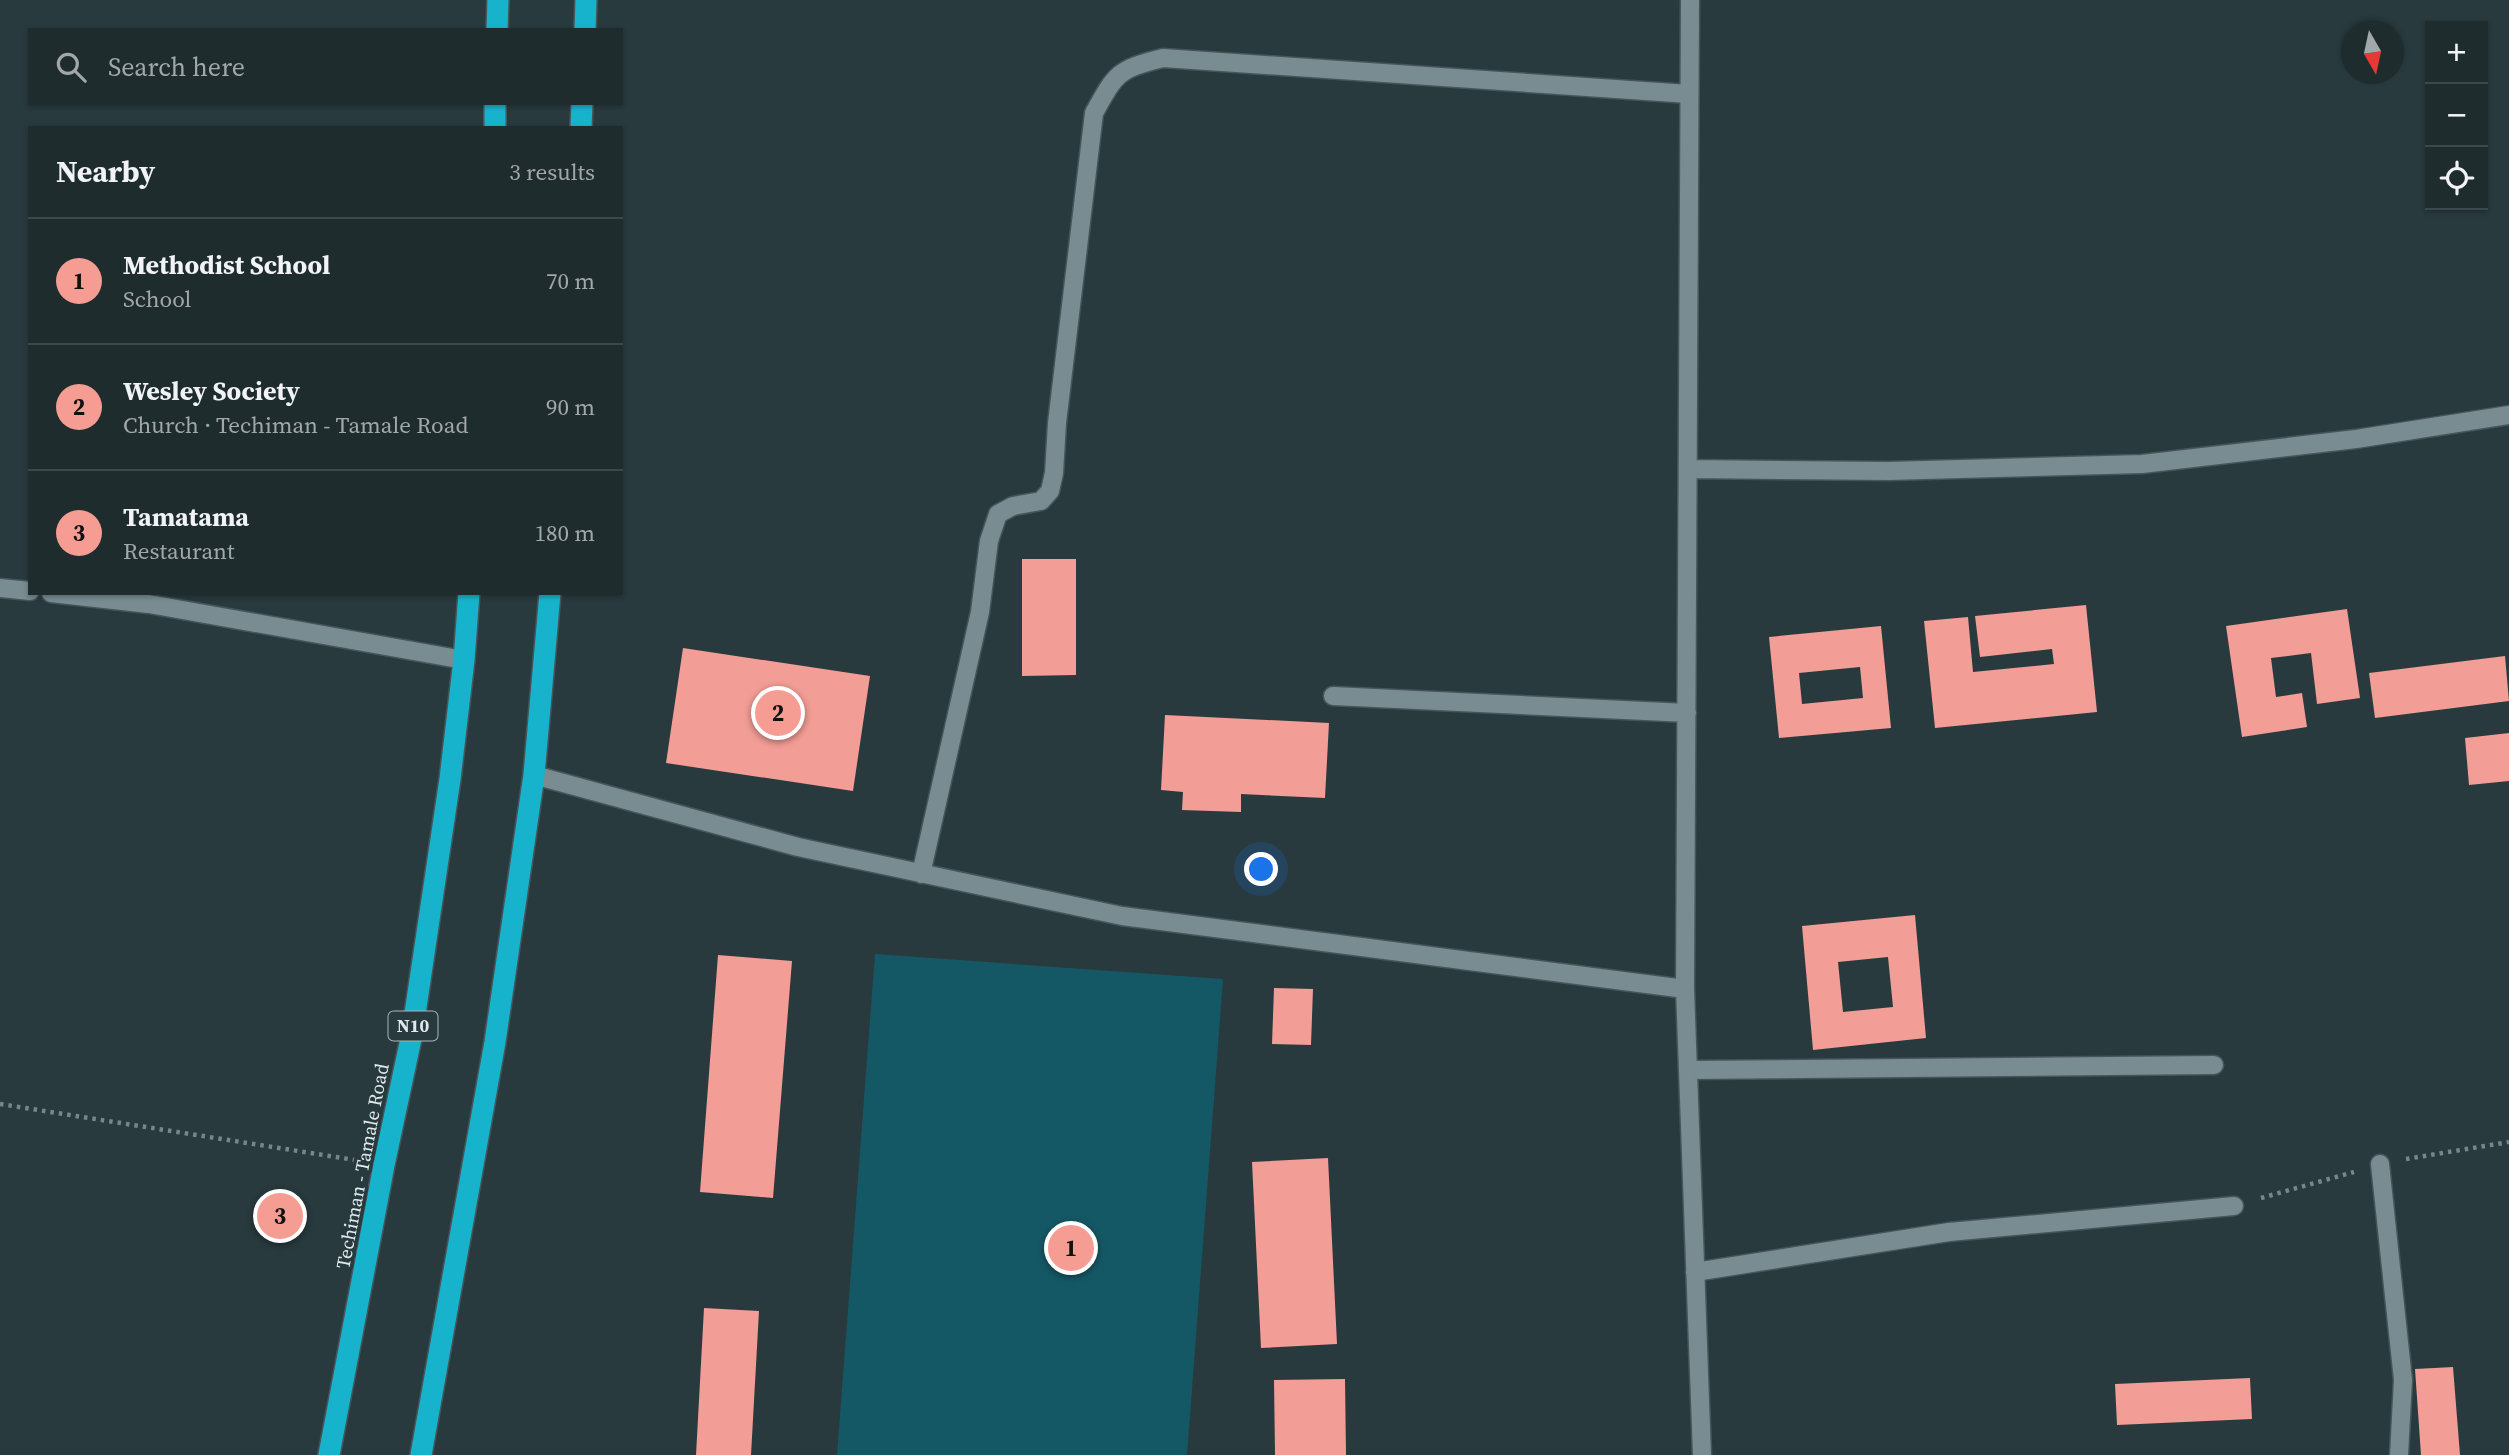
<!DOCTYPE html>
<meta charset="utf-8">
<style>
body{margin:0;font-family:"Source Serif 4",serif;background:#2b383a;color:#f1f3f6}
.controls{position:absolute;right:21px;top:21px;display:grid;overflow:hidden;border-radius:0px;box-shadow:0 2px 5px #0004}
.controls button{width:63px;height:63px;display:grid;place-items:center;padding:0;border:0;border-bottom:2px solid #3c484a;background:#1e2c2e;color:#f1f3f6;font:35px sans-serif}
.compass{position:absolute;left:2341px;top:21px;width:63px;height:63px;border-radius:50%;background:#1e2c2e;box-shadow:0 2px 5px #0004;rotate:171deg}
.you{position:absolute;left:1262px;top:870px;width:24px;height:24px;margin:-18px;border:5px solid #fff;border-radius:50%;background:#1a73e8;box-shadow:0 0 0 10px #1a73e833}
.badge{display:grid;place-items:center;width:46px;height:46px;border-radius:50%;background:#f59c93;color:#111;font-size:23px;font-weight:700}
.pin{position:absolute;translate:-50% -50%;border:4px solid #fff;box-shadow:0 2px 7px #0006}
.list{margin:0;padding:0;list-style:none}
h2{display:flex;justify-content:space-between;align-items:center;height:91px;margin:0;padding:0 28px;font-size:30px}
h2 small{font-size:23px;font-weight:400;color:#a1a7aa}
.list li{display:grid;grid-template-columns:46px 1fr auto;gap:21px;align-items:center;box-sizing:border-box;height:126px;padding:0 28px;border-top:2px solid #3c484a}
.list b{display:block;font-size:26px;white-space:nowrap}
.list p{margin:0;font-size:23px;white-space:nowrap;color:#a1a7aa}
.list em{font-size:23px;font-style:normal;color:#a1a7aa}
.icon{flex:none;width:38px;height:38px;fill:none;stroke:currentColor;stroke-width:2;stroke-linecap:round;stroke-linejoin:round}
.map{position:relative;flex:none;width:2509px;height:1455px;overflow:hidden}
.search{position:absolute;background:#1e2c2e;box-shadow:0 2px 5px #0004;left:28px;top:28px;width:595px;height:77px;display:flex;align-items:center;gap:18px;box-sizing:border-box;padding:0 24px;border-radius:0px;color:#a1a7aa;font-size:26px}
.panel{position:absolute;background:#1e2c2e;box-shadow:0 2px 5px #0004;left:28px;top:126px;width:595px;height:469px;border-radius:0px}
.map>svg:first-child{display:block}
</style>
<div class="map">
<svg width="2509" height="1455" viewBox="0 0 2509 1455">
<rect width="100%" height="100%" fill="#283a3e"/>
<path fill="#155865" d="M875,954L1223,979L1187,1455H837Z"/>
<path fill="#f29d95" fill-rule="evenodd" d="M1022,559H1076V675L1022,676Z
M2086,605L2097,712L1935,728L1924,621L1968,617L1973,672L2054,664L2052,649L1980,657L1975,616Z
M2347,609L2360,698L2317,704L2311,653L2271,658L2276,697L2302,693L2307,727L2242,737L2226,626Z
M1881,626L1891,728L1779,738L1769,637ZM1860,667L1863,698L1802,704L1799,673Z
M683,648L870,676L853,791L666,763Z
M2505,656L2509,701L2375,718L2369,673Z
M1165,715L1329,723L1325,798L1241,794V812L1182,810L1183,792L1161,790Z
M2509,733V781L2469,785L2465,738Z
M1915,915L1926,1038L1813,1050L1802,926ZM1888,957L1893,1007L1843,1012L1838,962Z
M718,955L792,961L773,1198L700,1192Z
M1274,988L1313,989L1311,1045L1272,1044Z
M1328,1158L1337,1344L1261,1348L1252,1162Z
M704,1308L759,1311L751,1455H696Z
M2453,1367L2460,1455H2421L2415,1369Z
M2250,1378L2252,1419L2117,1425L2115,1384Z
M1345,1379L1346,1455H1275L1274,1380Z"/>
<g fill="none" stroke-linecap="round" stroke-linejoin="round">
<defs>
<path id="street" d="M1690,0L1685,989L1702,1455
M1689,469L1888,471L2142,464L2356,439L2509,415
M0,588L30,591
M51,593L149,604L464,660
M1333,696L1687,713
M534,775L798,847L1122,916L1685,989
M921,874L980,612L989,541L998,514L1013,506L1041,501L1050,491L1054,473L1057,423L1094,113C1116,73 1118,69 1163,58L1689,94
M1688,1070L2214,1065
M2380,1164L2403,1380L2399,1455
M1695,1272L1949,1232L2234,1206"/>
<path id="highway" d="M497,30L498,0
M585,30L586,0
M495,128V103
M581,128L582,103
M329,1455L384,1165L412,1034L450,779L464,660L469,593
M421,1455L495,1042L534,775L550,593"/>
</defs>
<use href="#street" stroke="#465558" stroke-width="21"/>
<use href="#highway" stroke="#465558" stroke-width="24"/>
<path stroke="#78868a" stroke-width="4.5" stroke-dasharray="3.5 5" stroke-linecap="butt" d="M0,1104L355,1160
M2406,1159L2509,1142
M2261,1198L2354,1172"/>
<use href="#street" stroke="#788c91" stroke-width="18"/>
<use href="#highway" stroke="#17b3cd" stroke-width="21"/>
</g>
<g text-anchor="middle" stroke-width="7" stroke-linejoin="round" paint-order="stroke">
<rect fill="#283a3e" stroke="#a9b5b8" stroke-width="2" x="388.5" y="1011.5" width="49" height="29" rx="5"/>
<g font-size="18" font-weight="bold" fill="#e0eaed">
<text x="413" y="1032">N10</text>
</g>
<g font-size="19" fill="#e0eaed" stroke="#283a3e">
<text transform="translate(362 1166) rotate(-79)" y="7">Techiman - Tamale Road</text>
</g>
</g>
</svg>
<div class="controls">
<button>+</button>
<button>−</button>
<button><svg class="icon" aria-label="locate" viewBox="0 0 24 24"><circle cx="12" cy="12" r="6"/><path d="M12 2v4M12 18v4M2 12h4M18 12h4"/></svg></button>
</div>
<svg class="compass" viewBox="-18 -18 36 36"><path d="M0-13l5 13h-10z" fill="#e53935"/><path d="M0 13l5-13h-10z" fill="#a1a7aa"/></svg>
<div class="you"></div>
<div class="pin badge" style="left:1071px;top:1248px">1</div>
<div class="pin badge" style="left:778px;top:713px">2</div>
<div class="pin badge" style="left:280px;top:1216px">3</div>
<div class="search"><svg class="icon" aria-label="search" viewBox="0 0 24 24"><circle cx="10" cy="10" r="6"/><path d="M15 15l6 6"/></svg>Search here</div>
<section class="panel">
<h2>Nearby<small>3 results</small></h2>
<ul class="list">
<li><span class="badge">1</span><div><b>Methodist School</b><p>School</p></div><em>70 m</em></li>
<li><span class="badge">2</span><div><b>Wesley Society</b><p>Church · Techiman - Tamale Road</p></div><em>90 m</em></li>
<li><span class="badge">3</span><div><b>Tamatama</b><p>Restaurant</p></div><em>180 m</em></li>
</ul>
</section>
</div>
